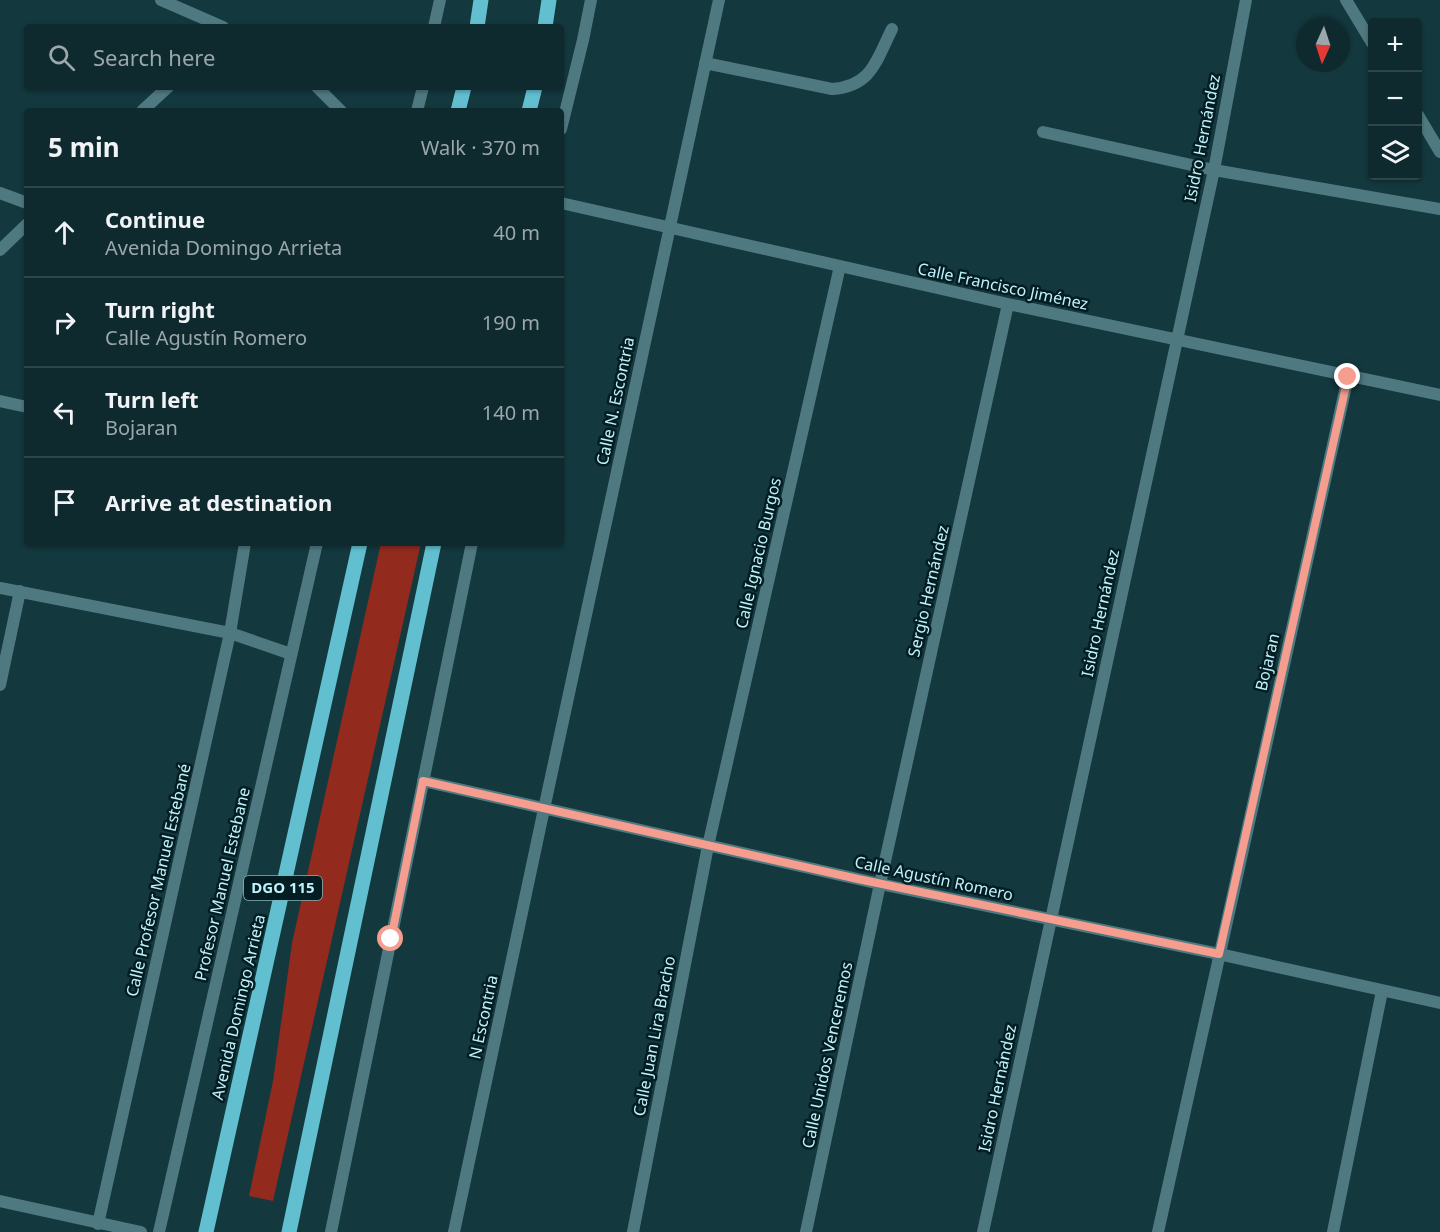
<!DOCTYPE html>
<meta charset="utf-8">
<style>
body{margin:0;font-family:"Noto Sans",sans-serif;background:#173236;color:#f1f3f6}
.controls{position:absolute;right:18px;top:18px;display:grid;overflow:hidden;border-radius:6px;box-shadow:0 2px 4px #0004}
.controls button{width:54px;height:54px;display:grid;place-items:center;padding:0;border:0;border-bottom:2px solid #2e464a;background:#0e2a2e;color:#f1f3f6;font:30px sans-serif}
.compass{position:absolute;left:1296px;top:18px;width:54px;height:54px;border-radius:50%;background:#0e2a2e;box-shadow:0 2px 4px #0004;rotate:183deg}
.stop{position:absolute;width:18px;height:18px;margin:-14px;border:4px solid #f59d8e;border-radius:50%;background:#fff}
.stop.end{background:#f59d8e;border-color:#fff;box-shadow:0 2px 6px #0008}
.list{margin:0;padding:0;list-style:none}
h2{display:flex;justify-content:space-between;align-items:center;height:78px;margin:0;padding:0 24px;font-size:26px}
h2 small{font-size:20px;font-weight:400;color:#9ba7aa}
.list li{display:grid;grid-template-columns:39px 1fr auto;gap:18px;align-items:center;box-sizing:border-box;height:90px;padding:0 24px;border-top:2px solid #2e464a}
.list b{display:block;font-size:22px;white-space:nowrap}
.list p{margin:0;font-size:20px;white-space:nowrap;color:#9ba7aa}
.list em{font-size:20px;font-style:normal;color:#9ba7aa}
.icon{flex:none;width:33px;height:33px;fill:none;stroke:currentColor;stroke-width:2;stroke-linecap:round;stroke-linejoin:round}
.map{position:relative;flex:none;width:1440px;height:1232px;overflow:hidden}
.search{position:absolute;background:#0e2a2e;box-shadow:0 2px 4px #0004;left:24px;top:24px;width:540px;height:66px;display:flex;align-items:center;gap:15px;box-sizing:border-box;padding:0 21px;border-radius:6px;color:#9ba7aa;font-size:22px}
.panel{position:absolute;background:#0e2a2e;box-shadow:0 2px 4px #0004;left:24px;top:108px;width:540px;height:438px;border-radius:6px}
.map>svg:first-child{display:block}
</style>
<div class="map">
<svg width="1440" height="1232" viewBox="0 0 1440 1232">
<rect width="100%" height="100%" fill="#13383e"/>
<path fill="#922a1e" d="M381,543H421L273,1201L249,1196L273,1081L292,943Z"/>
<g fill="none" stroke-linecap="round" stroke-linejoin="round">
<path stroke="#4f7980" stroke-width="12" d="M705,63L832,89C872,86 876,61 892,29
M1043,132L1214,170L1440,209
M0,193L27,203
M561,203L1008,304L1440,395
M0,401L27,407
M0,588L230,633L291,654
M0,685L20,591
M423,781L880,884L1219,954L1440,1003
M98,1224L230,633L245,543
M454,1232L544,809L719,0
M633,1232L708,846L840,266
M806,1232L880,884L1008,304
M983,1232L1214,170L1246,0
M1158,1232L1348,377
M1333,1232L1382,991"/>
<path stroke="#4f7980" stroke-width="12" d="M161,0L223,27
M1346,0L1372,43
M434,27L440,0
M317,87L341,111
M142,111L168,87
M417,111L423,87
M1418,115L1440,152
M561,129L583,40L591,0
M0,250L27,224
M0,1201L141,1232
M159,1232L317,543
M331,1232L472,543"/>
<path stroke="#62bfcf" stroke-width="15" d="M477,27L481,0
M545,27L549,0
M458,111L464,87
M529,111L535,87
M206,1232L360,543
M289,1232L434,543"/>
</g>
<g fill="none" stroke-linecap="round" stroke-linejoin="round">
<path stroke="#f59d8e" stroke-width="8" d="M391,939L423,781L858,879L1219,954L1348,377"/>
</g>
<g text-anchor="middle" stroke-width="5" stroke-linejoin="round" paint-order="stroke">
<rect fill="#041d22" stroke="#87b2ba" stroke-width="1.5" x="244" y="876" width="78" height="24" rx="4.5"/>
<g font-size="15" font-weight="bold" fill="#bff2fb">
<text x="283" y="893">DGO 115</text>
</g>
<g font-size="16" fill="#bff2fb" stroke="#041d22">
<text transform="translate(1202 138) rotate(-79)" y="6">Isidro Hernández</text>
<text transform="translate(1003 286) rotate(12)" y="6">Calle Francisco Jiménez</text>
<text transform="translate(615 401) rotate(-78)" y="6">Calle N. Escontria</text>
<text transform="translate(758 553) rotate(-77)" y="6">Calle Ignacio Burgos</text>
<text transform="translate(928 591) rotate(-77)" y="6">Sergio Hernández</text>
<text transform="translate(1100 613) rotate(-78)" y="6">Isidro Hernández</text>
<text transform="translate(1267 662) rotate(-77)" y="6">Bojaran</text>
<text transform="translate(934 878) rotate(12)" y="6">Calle Agustín Romero</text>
<text transform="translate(158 880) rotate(-77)" y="6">Calle Profesor Manuel Estebané</text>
<text transform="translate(222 884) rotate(-77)" y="6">Profesor Manuel Estebane</text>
<text transform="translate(238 1007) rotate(-77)" y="6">Avenida Domingo Arrieta</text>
<text transform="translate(483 1017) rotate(-78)" y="6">N Escontria</text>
<text transform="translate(654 1036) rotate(-79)" y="6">Calle Juan Lira Bracho</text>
<text transform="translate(827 1055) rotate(-78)" y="6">Calle Unidos Venceremos</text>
<text transform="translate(997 1088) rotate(-78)" y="6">Isidro Hernández</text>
</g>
</g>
</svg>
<div class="controls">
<button>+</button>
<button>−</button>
<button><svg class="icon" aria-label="layers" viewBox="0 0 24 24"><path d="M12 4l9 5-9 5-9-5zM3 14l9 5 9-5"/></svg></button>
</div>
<svg class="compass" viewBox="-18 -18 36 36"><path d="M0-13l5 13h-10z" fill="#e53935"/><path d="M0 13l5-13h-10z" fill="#9ba7aa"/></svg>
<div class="stop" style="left:391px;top:939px"></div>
<div class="stop end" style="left:1348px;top:377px"></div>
<div class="search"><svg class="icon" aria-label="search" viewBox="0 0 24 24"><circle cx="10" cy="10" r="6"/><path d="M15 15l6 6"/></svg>Search here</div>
<section class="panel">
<h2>5 min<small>Walk · 370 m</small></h2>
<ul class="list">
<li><svg class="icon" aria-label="ahead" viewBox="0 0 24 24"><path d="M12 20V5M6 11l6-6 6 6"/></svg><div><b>Continue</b><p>Avenida Domingo Arrieta</p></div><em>40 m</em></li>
<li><svg class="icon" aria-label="right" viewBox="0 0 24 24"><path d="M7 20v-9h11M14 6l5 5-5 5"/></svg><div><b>Turn right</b><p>Calle Agustín Romero</p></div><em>190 m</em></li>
<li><svg class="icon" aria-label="left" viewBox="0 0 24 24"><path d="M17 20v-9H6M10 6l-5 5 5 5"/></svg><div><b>Turn left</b><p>Bojaran</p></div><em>140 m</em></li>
<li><svg class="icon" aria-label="arrive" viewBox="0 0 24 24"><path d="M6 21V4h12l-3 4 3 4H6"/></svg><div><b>Arrive at destination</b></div></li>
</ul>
</section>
</div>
